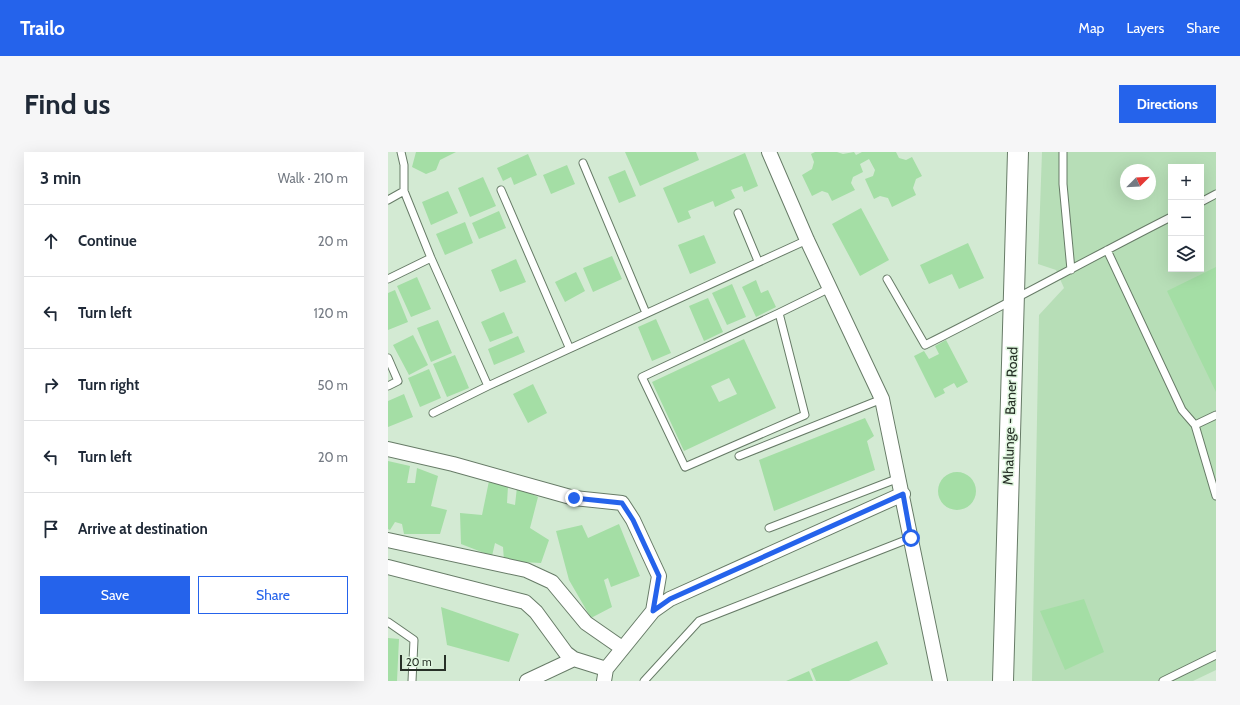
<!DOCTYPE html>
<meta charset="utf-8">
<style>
body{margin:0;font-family:Cabin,sans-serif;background:#f6f6f7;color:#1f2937}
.controls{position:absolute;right:12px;top:12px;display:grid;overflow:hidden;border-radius:0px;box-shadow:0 4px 16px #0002}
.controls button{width:36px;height:36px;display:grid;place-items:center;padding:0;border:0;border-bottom:1px solid #e0e1e3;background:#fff;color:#1f2937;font:20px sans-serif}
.compass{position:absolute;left:732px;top:12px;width:36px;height:36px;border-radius:50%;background:#fff;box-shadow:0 4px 16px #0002;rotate:66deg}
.scale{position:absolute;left:12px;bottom:10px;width:46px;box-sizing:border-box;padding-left:4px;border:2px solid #273027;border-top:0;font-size:11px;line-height:14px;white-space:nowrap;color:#273027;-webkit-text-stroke:3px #e1f7e0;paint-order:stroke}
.stop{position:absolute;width:12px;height:12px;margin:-9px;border:3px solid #2563eb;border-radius:50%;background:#fff}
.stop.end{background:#2563eb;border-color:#fff;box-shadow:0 1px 4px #0008}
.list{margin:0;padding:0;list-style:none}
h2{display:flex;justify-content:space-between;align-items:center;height:52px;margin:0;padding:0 16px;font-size:17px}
h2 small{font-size:13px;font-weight:400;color:#747a83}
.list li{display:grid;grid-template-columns:26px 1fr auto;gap:12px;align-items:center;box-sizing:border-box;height:72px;padding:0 16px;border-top:1px solid #e0e1e3}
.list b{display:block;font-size:15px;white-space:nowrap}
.list em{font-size:13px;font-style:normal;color:#747a83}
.actions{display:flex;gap:8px;padding:12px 16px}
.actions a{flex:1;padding:9px 0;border:1px solid #2563eb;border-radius:0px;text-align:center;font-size:14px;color:#2563eb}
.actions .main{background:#2563eb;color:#fff}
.icon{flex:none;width:22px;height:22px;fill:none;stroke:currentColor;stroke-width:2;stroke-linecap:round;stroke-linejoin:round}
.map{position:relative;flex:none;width:828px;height:529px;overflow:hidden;border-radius:0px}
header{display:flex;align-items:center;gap:24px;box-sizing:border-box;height:56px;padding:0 20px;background:#2563eb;color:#fff}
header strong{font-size:19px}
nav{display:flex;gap:22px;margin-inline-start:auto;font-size:14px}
.intro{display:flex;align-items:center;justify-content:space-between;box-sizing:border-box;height:96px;padding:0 24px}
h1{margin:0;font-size:28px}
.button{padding:10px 18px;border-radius:0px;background:#2563eb;color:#fff;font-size:14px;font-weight:700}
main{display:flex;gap:24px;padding:0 24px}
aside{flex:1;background:#fff;border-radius:0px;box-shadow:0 4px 16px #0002}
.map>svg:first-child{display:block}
</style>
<header>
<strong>Trailo</strong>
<nav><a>Map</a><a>Layers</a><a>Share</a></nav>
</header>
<div class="intro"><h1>Find us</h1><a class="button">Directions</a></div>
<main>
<aside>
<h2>3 min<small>Walk · 210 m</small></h2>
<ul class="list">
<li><svg class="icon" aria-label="ahead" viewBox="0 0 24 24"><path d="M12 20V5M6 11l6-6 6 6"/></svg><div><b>Continue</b></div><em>20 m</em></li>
<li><svg class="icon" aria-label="left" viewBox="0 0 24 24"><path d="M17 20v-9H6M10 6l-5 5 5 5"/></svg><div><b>Turn left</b></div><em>120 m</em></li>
<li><svg class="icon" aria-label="right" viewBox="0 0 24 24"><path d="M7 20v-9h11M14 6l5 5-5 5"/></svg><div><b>Turn right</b></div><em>50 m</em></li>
<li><svg class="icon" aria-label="left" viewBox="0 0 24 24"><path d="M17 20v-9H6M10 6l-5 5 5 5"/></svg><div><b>Turn left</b></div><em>20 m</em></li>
<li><svg class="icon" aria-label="arrive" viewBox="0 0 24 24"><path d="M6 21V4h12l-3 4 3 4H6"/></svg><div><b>Arrive at destination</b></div></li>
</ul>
<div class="actions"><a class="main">Save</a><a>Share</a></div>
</aside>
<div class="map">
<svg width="828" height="529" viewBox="0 0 828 529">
<rect width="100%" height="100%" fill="#d3ead3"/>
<path fill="#b7deb7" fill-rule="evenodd" d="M654,0H828V518L805,529H644L651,163L676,136L668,118L650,112ZM783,15H813V117H783ZM738,18H762V42H738Z"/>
<path fill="#a4dea5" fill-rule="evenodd" d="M28,0H68L52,8L48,18L38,22L24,15Z
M237,0H308L311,8L252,34Z
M427,0H449L455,2L466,0L468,3L474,0H508L511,6L518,8L524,5L534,24L528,27L525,36L528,43L504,55L500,46L492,44L486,47L477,27L485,24L487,18L481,7L472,12L475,20L465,25L463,31L467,38L444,49L440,41L434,39L424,44L414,23L424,17L426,10L423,2Z
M357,1L370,34L356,40L354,34L343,38L347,46L327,55L325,49L300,59L303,66L290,71L275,36Z
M140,2L149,23L126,33L123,25L115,29L109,16Z
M179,13L187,32L163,42L155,23Z
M237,18L248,44L231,51L220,25Z
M95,25L108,54L82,65L70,36Z
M60,39L70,61L43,73L34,50Z
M473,56L501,108L472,124L444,72Z
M111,59L118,76L91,87L84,71Z
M77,70L85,91L57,103L48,82Z
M316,83L328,111L302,122L290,93Z
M580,91L596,126L571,137L564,122L541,132L532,113Z
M224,104L234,127L205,140L195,116Z
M128,107L138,130L112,140L103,118Z
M828,115V240L779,139Z
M188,120L197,139L177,150L167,130Z
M29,125L43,157L23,165L9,134Z
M368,128L373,141L380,138L388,155L368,165L354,135Z
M344,132L358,165L339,173L324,141Z
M7,138L20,170L0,178V141Z
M320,146L335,180L316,189L301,154Z
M116,160L125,181L102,190L93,170Z
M268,167L283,201L264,209L250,175Z
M50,168L64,201L43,210L29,176Z
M25,183L40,213L21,223L5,193Z
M130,184L137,200L106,213L100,197Z
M356,187L388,256L296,299L264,230ZM341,226L349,242L331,250L323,234Z
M558,188L580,230L569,236L566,231L555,237L557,241L547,246L526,204L536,199L541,207L551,202L547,194Z
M67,203L81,236L59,245L45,212Z
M41,217L53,246L32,255L20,226Z
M145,232L159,261L140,271L125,242Z
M16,242L25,265L0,275V249Z
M477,266L486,284L479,289L487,318L386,359L371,308Z
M0,309L22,314L19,331H27L29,316L50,324L43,354L59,358L52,382H16L14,372L7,370L2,378L0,377Z
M550 339a19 19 0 1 1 38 0a19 19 0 1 1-38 0Z
M101,329L120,334L119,351L127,353L129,335L150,345L142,376L161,388L153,411L116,409L115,395L107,391L104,404L73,392L72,361L94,363Z
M231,372L252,424L223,435L220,426L216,428L224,455L203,466L181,428L168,379L194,373L200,386Z
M696,447L716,500L677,518L652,459Z
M53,455L131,482L121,510L59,493Z
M0,486L11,487L9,529H0Z
M489,489L500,512L461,529H428L423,517Z
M421,519L425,529H398Z"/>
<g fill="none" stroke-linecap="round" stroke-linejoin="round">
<defs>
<path id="lane" d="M13,0L16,13V39
M675,0V32L683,118
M195,11L258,161
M113,38L181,195
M0,48L16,39L43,106L100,234L419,88
M813,50L828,42
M350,61L370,109
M719,98L794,258L807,273L828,344
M0,127L43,106
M499,127L537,193C620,152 700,107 783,65
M391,161L254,225L297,315L417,263L391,161L442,136
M0,206L10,229L0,234
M45,261L100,234
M807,273L828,263
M351,304L494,247
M381,376L511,326
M0,470L26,488L24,529
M256,529L311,469L523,386
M775,529L828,503"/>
<path id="street" d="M381,0L419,88L494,247L552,529
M0,297L65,312L186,346L234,351L245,368L271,424L265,459
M0,388L138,418L164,430L198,471L234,496
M0,415L137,450L148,460L178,501L186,507L218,517
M139,529L186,507
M216,529L218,517L265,459L282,447L515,342"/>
<path id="secondary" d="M615,529L630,0"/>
</defs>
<use href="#lane" stroke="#677b67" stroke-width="9"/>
<use href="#street" stroke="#677b67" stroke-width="16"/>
<use href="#secondary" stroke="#677b67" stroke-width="22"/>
<use href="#lane" stroke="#fff" stroke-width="7"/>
<use href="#street" stroke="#fff" stroke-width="14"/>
<use href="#secondary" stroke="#fff" stroke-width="20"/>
</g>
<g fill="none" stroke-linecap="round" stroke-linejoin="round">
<path stroke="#2563eb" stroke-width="5" d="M186,346L234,351L245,368L271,424L265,459L282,447L515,342L523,386"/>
</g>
<g text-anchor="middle" stroke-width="3" stroke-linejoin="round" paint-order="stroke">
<g font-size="14" fill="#273027" stroke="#e1f7e0">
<text transform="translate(622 264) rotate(-88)" y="5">Mhalunge - Baner Road</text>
</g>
</g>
</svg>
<div class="controls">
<button>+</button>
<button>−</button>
<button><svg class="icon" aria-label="layers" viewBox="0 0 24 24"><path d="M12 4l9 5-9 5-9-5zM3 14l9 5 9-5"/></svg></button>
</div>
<svg class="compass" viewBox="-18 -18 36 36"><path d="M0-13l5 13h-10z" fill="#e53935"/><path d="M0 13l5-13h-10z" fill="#747a83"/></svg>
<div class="scale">20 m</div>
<div class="stop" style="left:523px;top:386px"></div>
<div class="stop end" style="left:186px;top:346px"></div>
</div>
</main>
